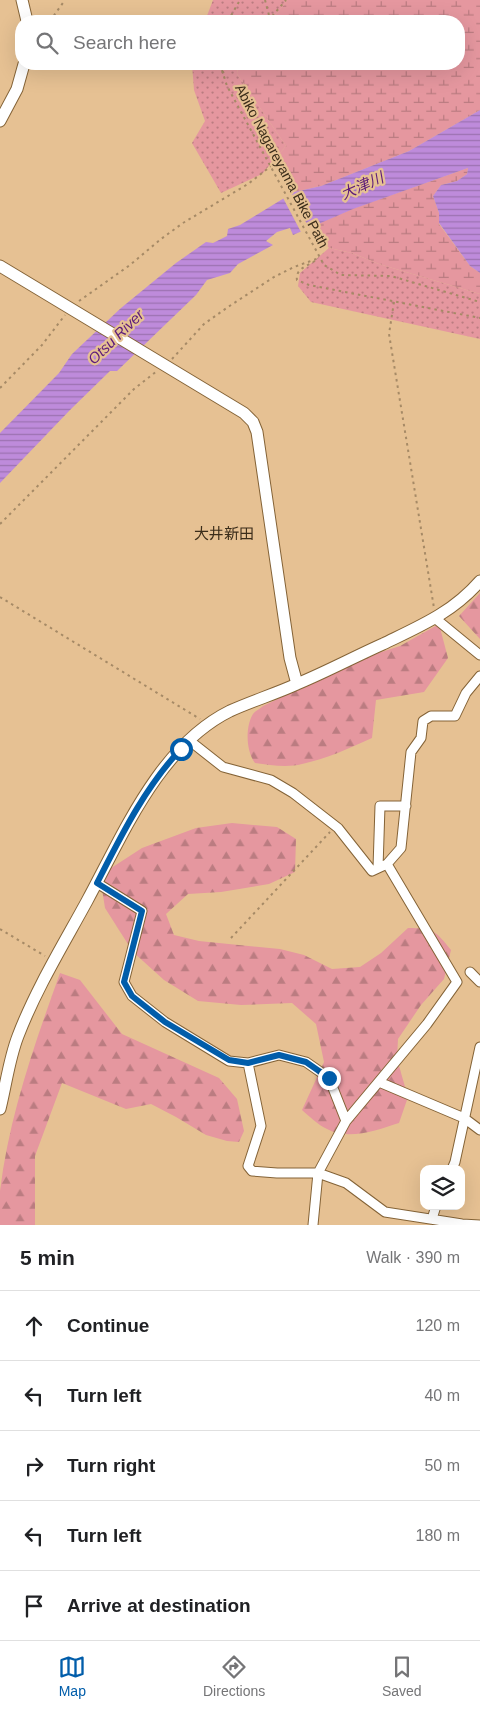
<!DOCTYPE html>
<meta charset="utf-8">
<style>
body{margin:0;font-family:Helvetica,"Noto Sans JP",sans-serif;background:#f2f2f2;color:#202124}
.controls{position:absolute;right:15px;bottom:15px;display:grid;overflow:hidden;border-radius:10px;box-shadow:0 5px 20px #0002}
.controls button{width:45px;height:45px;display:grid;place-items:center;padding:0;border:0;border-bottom:1px solid #e0e0e0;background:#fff;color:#202124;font:25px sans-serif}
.stop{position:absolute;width:15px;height:15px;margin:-11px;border:4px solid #015daa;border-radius:50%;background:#fff}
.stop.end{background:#015daa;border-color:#fff;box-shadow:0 1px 5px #0008}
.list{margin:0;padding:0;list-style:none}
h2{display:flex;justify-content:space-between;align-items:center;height:65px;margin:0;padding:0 20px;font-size:21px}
h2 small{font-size:16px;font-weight:400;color:#757577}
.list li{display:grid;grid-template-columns:32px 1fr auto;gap:15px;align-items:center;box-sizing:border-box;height:70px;padding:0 20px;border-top:1px solid #e0e0e0}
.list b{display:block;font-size:19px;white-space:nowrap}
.list em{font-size:16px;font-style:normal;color:#757577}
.icon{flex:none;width:28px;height:28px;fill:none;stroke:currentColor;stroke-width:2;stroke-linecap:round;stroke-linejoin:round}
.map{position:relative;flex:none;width:480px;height:1225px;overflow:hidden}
.search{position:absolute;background:#fff;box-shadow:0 5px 20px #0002;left:15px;right:15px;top:15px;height:55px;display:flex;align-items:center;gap:12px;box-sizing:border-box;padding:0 18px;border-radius:20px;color:#757577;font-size:19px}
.sheet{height:415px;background:#fff}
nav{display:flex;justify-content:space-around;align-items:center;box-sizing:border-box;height:70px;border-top:1px solid #e0e0e0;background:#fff;font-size:14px;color:#757577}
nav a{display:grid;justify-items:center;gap:2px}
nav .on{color:#015daa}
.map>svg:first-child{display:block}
</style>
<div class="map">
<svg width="480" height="1225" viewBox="0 0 480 1225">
<defs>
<pattern id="forest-firs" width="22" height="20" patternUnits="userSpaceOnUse" patternTransform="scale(1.25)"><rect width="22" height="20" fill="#e5979f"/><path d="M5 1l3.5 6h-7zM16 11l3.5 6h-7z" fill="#bb7c81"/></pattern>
<pattern id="wetland-marsh" width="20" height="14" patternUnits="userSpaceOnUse" patternTransform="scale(1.25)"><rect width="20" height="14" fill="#e5979f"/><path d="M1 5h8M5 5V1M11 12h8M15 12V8" fill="none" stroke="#bb7c81"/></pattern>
<pattern id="park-dots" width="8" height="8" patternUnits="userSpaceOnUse" patternTransform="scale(1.25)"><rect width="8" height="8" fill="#e5979f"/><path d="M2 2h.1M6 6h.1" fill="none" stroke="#bb7c81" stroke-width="1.8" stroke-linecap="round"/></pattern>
<pattern id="water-rules" width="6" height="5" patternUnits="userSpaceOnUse" patternTransform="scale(1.25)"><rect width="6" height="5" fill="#be8bdb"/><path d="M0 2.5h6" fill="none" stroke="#9c72b1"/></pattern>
</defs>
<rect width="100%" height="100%" fill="#e6c193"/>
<path fill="url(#forest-firs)" d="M480,593V639L459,616Z
M439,624L448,658L424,692L376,700L372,738C350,748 326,759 302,764C287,768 270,765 255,763C246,751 245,727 253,714C255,711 260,709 263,706L366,657L400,646Z
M232,823L277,827L296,839L295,872L269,884L221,892L188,894L166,914L174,935L199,941L280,949L304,955L332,969L360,967L381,953L408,928C433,928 435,930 451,950L444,979L421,1005L398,1039L397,1059L408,1097L399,1123C377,1130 349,1141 327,1129C318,1125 309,1116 302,1110L324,1062L316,1024L292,1003L241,1005L198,1001L164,980L133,952L105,908L102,889L105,872L142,848L196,828Z
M60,973L80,980L122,1034L219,1078L237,1099L244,1131L239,1142L227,1141L206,1135L176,1117L151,1104L126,1109L62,1083L35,1156V1225H0C0,1214 0,1202 0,1191C9,1116 35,1043 60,973Z"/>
<path fill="url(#wetland-marsh)" d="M288,0H480V110L409,151L321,186L294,192L275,159L286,146L237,74L238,64H459V21H270Z
M468,168L467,174L457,181L441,185L433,196L439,213V224L470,266L480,273V294L379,264L352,253L329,248L311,227L352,209Z"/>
<path fill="url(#park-dots)" d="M213,0H288L270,21H205Z
M192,64H238L237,74L286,146L262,174L221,193L192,143L205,121L194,90Z
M329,248L352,253L379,264L480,294V339L311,302L298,286L300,273Z"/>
<path fill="url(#water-rules)" d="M480,110V273L470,266L439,223V213L433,196L441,185L457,181L467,174L468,168L353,209L293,235L290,228L277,232L266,241L273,245L238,264L230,273L207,280L196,295L117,371H110L70,410L0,483V433L59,373L72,354L121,308L176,263L206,242L213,243L227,236L228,229L240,225L294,192L321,186L409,151Z"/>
<path fill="#e6c193" d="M290,191L310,230L302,234L282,196Z"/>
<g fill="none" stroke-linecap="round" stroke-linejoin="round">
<defs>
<path id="minor" d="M436,619L480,655
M190,741L223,767L271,780L293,793L338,828L372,871L387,864L401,848L411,752L421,738L423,721L431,716H455L466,693L480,676
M378,868L380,806H406
M97,883L142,911L124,982L132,996L165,1022L229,1061L248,1063L279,1055L306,1062L329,1078L346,1121
M470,972L480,982
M248,1063L261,1126L248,1166L252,1171L277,1173H318L346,1183L385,1212L462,1224L480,1225
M379,1082L464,1118L480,1130
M452,1169L455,1162L480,1047
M432,1219L436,1206
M313,1225L318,1173L346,1121L427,1024L457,982L387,864"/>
<path id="tertiary" d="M22,0L27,21
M0,121L17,89L24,64
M0,266L244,413L253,422L257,432L290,658L297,684
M0,1109C6,1085 9,1059 18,1036C36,989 63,945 87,901C123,835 159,746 230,711C252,701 275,694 297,684C326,672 354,657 383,644C420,626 452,613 480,581"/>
</defs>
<use href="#minor" stroke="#846337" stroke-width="11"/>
<use href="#tertiary" stroke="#846337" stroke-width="13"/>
<path stroke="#a68a66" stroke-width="2" stroke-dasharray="2.5 4" stroke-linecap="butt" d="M265,0L270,19
M50,21L65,0
M228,21L240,0
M268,21L286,0
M220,64L227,86L324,265L341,275L391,276L480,302
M222,73L235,64
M315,261C307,266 295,269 297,280L309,285L480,318
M79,301L130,265L161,239L183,223L248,184L271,166
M394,302L389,334L434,608
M172,359L204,324L228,307L274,277L294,267L319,258
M0,388L42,345L65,315
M0,524L134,389L157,371
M0,597L200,719
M0,929L45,956
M231,938L330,832"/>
<use href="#minor" stroke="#fff" stroke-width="9"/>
<use href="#tertiary" stroke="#fff" stroke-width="11"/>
</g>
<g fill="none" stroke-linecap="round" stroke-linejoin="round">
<path stroke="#015daa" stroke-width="6" d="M181,749C145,787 121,836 97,883L142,911L124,982L132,996L165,1022L229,1060L248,1063L279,1055L306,1062L329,1078"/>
</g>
<g text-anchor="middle" stroke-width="4.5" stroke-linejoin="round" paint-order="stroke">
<g font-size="14" fill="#3b2d1a" stroke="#e6c193">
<text transform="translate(282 166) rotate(62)" y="5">Abiko Nagareyama Bike Path</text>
</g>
<g font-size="15" font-style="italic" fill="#5c1b7a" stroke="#e6c193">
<text transform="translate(362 186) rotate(-24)" y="5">大津川</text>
<text transform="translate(116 337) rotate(-44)" y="5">Otsu River</text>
</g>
<g font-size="15" fill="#3b2d1a" stroke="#e6c193">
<text x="224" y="539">大井新田</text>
</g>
</g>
</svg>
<div class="controls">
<button><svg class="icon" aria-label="layers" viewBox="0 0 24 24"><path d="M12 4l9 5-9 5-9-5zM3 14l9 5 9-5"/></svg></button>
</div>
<div class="stop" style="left:181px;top:749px"></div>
<div class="stop end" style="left:329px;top:1078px"></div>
<div class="search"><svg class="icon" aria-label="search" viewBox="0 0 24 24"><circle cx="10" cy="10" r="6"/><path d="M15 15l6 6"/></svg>Search here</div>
</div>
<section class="sheet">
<h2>5 min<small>Walk · 390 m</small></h2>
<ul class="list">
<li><svg class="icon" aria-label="ahead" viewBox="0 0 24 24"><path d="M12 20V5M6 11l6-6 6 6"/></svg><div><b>Continue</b></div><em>120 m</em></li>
<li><svg class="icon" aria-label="left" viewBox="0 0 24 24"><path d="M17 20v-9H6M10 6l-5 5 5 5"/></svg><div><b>Turn left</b></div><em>40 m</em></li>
<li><svg class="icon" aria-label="right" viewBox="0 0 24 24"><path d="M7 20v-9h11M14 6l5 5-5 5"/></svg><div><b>Turn right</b></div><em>50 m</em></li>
<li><svg class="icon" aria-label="left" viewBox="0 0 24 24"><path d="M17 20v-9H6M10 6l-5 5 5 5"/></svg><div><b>Turn left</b></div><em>180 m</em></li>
<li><svg class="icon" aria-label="arrive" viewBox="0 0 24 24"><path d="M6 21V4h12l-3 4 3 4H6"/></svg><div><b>Arrive at destination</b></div></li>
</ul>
</section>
<nav>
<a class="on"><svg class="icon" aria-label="map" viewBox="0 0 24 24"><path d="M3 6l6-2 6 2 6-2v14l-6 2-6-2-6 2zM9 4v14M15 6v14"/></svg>Map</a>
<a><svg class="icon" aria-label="directions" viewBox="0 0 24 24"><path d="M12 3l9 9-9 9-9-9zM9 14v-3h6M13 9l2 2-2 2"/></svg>Directions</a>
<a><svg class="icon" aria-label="saved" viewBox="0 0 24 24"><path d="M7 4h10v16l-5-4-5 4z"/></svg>Saved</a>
</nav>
